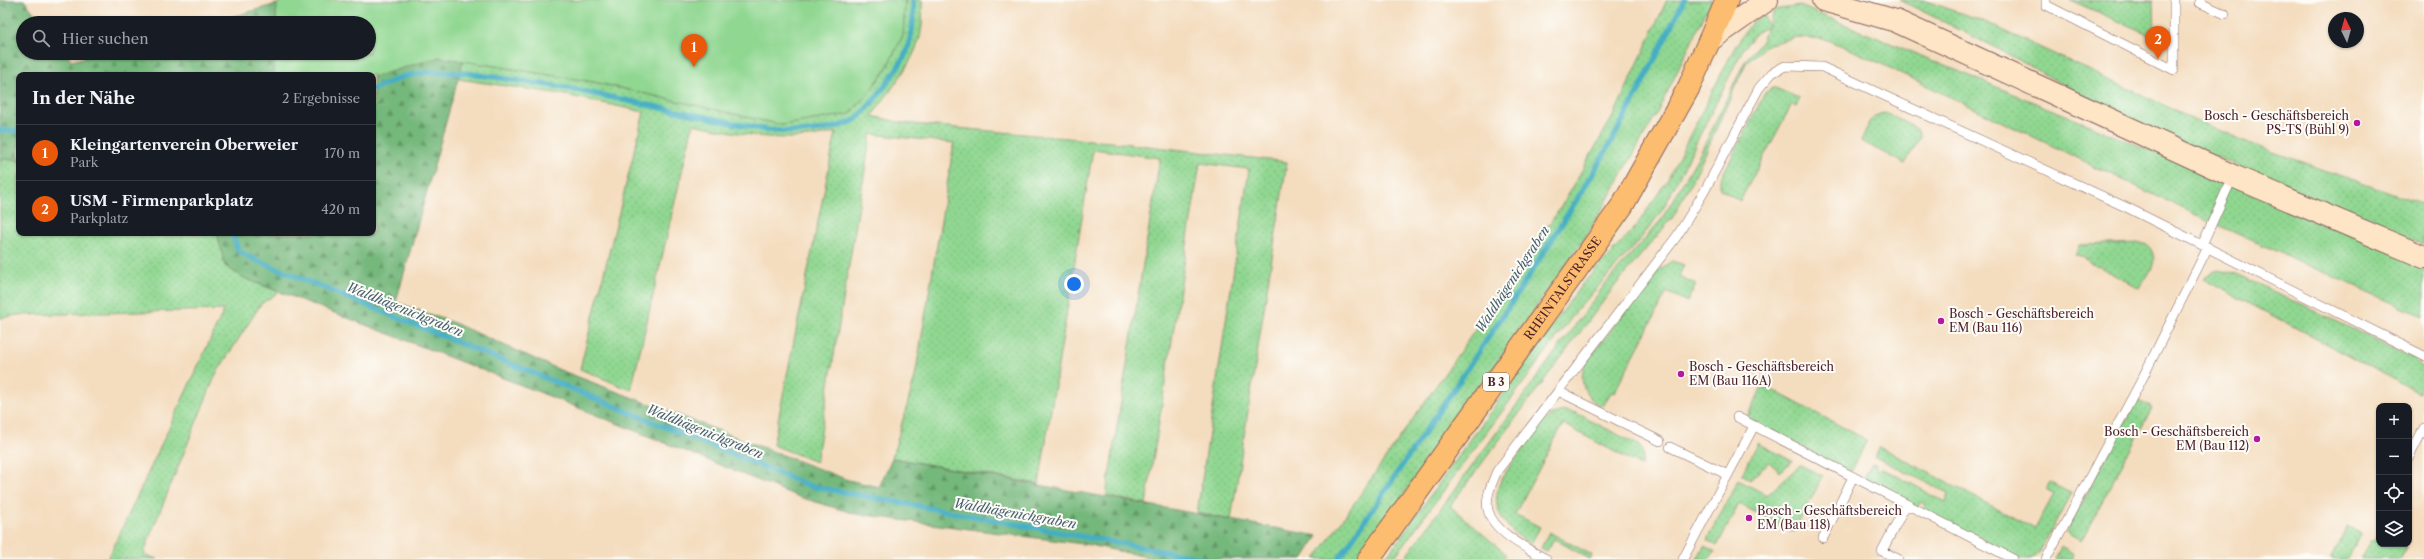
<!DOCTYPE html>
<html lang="de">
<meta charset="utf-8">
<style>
body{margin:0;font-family:"Libre Caslon Text",serif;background:#20242c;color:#f1f3f6}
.controls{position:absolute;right:12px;bottom:12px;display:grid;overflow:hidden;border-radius:8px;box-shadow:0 1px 3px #0004}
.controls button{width:36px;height:36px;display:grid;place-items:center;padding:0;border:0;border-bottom:1px solid #363941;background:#171b24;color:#f1f3f6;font:20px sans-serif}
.compass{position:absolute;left:2328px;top:12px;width:36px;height:36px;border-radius:50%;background:#171b24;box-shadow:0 1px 3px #0004;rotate:355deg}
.you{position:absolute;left:1074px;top:284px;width:14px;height:14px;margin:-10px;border:3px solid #fff;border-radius:50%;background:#1a73e8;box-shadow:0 0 0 6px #1a73e833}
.badge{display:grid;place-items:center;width:26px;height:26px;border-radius:50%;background:#ea580c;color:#fff;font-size:13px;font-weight:700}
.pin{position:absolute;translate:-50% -33px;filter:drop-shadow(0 1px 2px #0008)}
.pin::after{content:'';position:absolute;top:21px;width:14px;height:12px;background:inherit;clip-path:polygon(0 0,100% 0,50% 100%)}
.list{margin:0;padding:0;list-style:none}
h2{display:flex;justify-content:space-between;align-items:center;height:52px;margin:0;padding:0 16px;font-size:17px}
h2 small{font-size:13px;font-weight:400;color:#9ea1a6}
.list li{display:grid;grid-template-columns:26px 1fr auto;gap:12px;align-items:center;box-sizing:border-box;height:56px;padding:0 16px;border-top:1px solid #363941}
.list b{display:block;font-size:15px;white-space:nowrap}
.list p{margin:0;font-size:13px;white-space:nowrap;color:#9ea1a6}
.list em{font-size:13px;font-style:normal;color:#9ea1a6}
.icon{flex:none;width:22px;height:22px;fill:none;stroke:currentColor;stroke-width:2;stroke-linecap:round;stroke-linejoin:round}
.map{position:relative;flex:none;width:2424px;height:559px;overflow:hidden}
.search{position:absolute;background:#171b24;box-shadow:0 1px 3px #0004;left:16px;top:16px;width:360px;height:44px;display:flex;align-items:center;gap:10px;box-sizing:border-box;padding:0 14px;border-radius:22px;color:#9ea1a6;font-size:15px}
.panel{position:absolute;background:#171b24;box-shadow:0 1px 3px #0004;left:16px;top:72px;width:360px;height:164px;border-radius:8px}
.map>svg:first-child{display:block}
</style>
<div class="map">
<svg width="2424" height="559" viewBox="0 0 2424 559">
<defs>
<pattern id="grass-dots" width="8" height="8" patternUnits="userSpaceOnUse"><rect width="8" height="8" fill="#90d791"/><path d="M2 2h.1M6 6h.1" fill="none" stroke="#7eb87d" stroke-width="1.8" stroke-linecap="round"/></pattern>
<pattern id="forest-firs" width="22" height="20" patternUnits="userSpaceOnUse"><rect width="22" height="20" fill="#74b87b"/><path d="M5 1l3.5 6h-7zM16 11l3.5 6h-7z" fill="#619565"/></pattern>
</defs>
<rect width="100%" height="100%" fill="#fdfcf7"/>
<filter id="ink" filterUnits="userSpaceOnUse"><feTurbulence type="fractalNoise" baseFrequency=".025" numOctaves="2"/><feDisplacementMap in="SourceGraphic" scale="8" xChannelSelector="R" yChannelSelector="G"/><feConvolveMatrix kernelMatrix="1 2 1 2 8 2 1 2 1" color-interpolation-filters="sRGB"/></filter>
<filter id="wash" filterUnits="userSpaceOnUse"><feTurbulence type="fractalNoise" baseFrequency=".012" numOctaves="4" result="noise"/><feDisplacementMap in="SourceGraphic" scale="16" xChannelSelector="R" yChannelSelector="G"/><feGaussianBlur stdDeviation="0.9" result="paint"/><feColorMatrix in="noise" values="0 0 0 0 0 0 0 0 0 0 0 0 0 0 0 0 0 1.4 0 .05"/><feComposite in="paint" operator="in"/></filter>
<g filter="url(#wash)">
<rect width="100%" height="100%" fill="#f4ddbf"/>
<path fill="url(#grass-dots)" stroke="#6d7b5e" d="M905,0H922C922,8 923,17 922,25C919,59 890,89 872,116L903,123L1122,143L1287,162L1231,520L1197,513L1249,169L1200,163L1146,504L1106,496L1160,158L1093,149L1039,484L892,458L915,377L954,143L871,134L816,462L773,445L836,132C788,145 741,134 693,124L631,390L580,369L644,112L561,94L458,79L463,61L594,82L782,125L850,114L884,73L903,35Z
M1667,0H1712L1657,113L1589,232L1358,559H1315L1559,210L1615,113Z
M1900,0H1924L1983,21L2200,122L2256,146L2424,205V245L2116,114L2004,52Z
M2070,0L2154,1L2155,37Z
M1800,6L2424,263V317L2213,223L1848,48L1824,39L1796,37L1766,45L1746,63L1700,165L1673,217L1614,287L1450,506L1506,554L1503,559H1404L1606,283L1661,220L1701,152L1745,61L1762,41L1767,27L1757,32L1743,49L1663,209L1642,237L1578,309L1393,559H1385L1582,284L1635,228L1666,182L1736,45L1753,21L1764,16L1768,26L1774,10Z
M1773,87L1799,98L1796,106L1792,104L1740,201L1720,189V180L1765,93Z
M1885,113C1898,119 1916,122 1920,137L1905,164L1861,141C1867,129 1870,114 1885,113Z
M0,159L19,160V233H217L226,266L244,278L279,292L261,304L216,374L148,541L144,555L158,559H108L224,310L17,315L0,318Z
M2141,243L2148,245C2161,262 2149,272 2140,288L2075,254L2080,245Z
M1672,261L1684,265L1679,276L1696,284L1687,302L1667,292L1614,393L1611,392L1604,405H1598C1583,394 1578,379 1586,362L1657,271Z
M2218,269L2237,274L2415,359L2424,368V380L2419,393L2203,279Z
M1763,385L1867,440L1851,472L1746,419Z
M2137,400L2152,408L2081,541L2066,533Z
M1565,411L1576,413L1638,445C1644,450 1644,459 1641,466L1563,424L1515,514L1540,527L1531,544C1508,532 1487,509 1501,480C1507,469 1516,458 1524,448C1535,432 1544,413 1565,411Z
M1758,443L1792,461L1780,472L1769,462L1750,480L1742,474Z
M1880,447L2035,529L2054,494L2046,489L2050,482L2071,493L2039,553L2031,559H2015L1923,511L1926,505L1921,502L1917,508L1863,480L1872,463L1876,465V471L1882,468L1945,502L1948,493L1875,457Z
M1800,465L1823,476L1794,532L1739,504L1717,546L1707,540L1738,480L1767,495Z
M2347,527L2361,534L2347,559H2331Z
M1549,532L1592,555L1590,559L1554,539L1547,551L1541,548Z
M2379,537V544H2400L2406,547L2400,559H2361L2371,541Z
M1704,546L1715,551L1709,559H1697Z
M2061,546L2074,554L2072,559H2055Z"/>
<path fill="url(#forest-firs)" stroke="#5f6c53" d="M0,0H24L42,23H23V53H65L72,61L101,53H275L274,75H19V160L0,159Z
M277,4L276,23H209Z
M439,57L463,61L396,302L454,323L560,370L848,480L879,487L892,458L1318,536L1303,559H1156L1090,545L856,514L799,497L539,392L244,278L225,266L217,233H373V77Z"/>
<path fill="#90d791" stroke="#6d7b5e" d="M282,0H905L903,35L884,73L850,114L782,125L594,82L439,57L373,77V75H274L275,53H369V23H276L277,4Z"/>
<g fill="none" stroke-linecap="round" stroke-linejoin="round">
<path stroke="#44aec3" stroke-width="5.5" d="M373,89L405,76L430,72L466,73L562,87L767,130C795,133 827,133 853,121C866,114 904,62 908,48C912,34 914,15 913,0
M0,130L19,131
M232,233L238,250L251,258L810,486L1204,559
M1339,559C1423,434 1510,310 1588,181C1624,123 1654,61 1684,0"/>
</g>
</g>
<g filter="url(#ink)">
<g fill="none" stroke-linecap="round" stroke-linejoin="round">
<defs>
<path id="lane" d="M2046,0V5L2174,70V0
M2200,0V3L2225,14
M2202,245L2233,176
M1558,391L1660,441
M1737,417L2013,559
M1670,447L1728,475
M2409,457L2424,428
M1823,538L1853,477
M1546,559C1528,549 1493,532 1488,510C1485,497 1492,483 1497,471L1677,236L1704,192L1759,88L1772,73L1785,66L1822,67L2130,209L2424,356
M1683,559L1754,426
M1898,559L1882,551L1906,505
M2046,559L2140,383L2208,247"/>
<path id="secondary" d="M1823,0L1896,21L2233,176L2424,257
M1710,40L1767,0"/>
<g id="primary">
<path id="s1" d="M1369,559L1622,206L1689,87L1727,0"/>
</g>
</defs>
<use href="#lane" stroke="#86625f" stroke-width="10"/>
<use href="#secondary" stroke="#86625f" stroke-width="24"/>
<use href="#primary" stroke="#86625f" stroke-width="24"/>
<use href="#lane" stroke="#fff" stroke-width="9"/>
<use href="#secondary" stroke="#fee5c5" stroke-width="22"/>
<use href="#primary" stroke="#fcbd6f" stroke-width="22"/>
</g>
</g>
<g fill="#b5179e" stroke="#fdfcf7" stroke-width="1.5">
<circle cx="2357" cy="123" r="4"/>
<circle cx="1941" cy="321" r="4"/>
<circle cx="1681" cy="374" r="4"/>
<circle cx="2257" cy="439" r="4"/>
<circle cx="1749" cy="518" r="4"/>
</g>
<g text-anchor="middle" stroke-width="4" stroke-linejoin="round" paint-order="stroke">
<rect fill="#fdfcf7" stroke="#806168" stroke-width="1" x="1483" y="373" width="26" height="18" rx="3"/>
<g font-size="11" font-weight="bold" fill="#4a1f2b">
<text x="1496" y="386">B 3</text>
</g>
<g font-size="12" fill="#4a1f2b" stroke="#fdfcf7" text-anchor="start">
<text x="2349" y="120" text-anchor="end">Bosch - Geschäftsbereich<tspan x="2349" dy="14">PS-TS (Bühl 9)</tspan></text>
<text x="1949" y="318">Bosch - Geschäftsbereich<tspan x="1949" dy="14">EM (Bau 116)</tspan></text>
<text x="1689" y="371">Bosch - Geschäftsbereich<tspan x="1689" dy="14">EM (Bau 116A)</tspan></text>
<text x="2249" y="436" text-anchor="end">Bosch - Geschäftsbereich<tspan x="2249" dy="14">EM (Bau 112)</tspan></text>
<text x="1757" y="515">Bosch - Geschäftsbereich<tspan x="1757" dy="14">EM (Bau 118)</tspan></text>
</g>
<g font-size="12" fill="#4a1f2b" stroke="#fdfcf7">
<text dy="4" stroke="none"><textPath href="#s1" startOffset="333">RHEINTALSTRASSE</textPath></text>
</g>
<g font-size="13" font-style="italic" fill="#475f6f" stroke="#fdfcf7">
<text transform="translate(1512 279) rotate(-57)" y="5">Waldhägenichgraben</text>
<text transform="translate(405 309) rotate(22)" y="5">Waldhägenichgraben</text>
<text transform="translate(705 431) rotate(22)" y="5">Waldhägenichgraben</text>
<text transform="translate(1015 513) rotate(10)" y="5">Waldhägenichgraben</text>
</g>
</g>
</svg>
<div class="controls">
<button>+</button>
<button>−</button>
<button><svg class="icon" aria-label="locate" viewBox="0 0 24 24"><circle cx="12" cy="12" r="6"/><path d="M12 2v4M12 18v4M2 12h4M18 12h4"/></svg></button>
<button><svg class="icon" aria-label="layers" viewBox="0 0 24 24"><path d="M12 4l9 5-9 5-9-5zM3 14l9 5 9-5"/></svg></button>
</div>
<svg class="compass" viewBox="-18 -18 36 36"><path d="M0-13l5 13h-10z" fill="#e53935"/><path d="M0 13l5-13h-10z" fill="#9ea1a6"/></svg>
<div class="you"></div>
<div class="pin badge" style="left:694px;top:67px">1</div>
<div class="pin badge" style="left:2158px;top:59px">2</div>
<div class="search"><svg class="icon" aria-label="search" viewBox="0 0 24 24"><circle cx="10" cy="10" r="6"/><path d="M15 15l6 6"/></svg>Hier suchen</div>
<section class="panel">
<h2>In der Nähe<small>2 Ergebnisse</small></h2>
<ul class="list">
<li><span class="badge">1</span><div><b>Kleingartenverein Oberweier</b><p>Park</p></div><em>170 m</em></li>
<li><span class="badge">2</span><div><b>USM - Firmenparkplatz</b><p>Parkplatz</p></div><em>420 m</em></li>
</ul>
</section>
</div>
